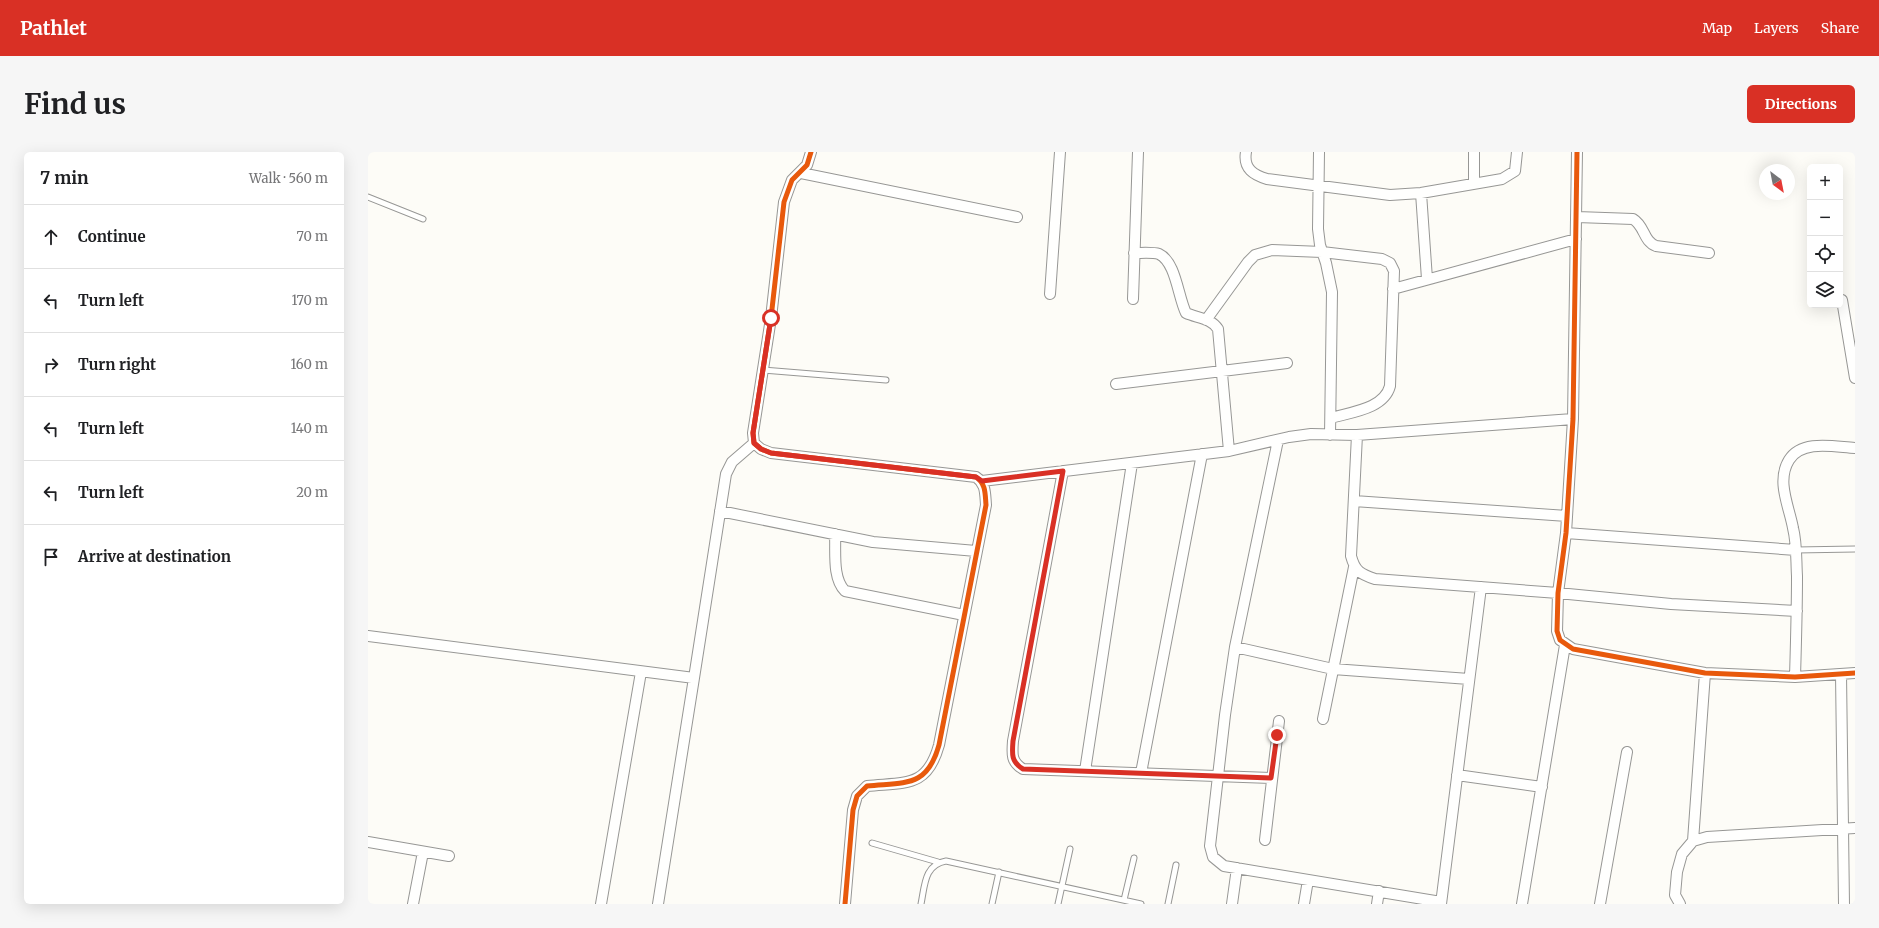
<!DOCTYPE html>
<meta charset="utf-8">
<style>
body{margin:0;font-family:Merriweather,serif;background:#f6f6f6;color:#202124}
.controls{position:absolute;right:12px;top:12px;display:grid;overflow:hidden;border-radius:6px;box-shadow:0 4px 16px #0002}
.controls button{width:36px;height:36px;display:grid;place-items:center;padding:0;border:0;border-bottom:1px solid #e0e0e0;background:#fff;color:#202124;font:20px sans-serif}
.compass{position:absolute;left:1391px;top:12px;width:36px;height:36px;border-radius:50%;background:#fff;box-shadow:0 4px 16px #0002;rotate:148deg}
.stop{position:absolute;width:12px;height:12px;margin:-9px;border:3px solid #d93025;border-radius:50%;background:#fff}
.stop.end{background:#d93025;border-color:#fff;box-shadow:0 1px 4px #0008}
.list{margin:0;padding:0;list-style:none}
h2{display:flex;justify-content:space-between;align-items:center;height:52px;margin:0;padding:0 16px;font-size:17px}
h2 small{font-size:13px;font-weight:400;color:#757577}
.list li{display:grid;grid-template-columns:26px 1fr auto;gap:12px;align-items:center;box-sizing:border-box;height:64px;padding:0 16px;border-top:1px solid #e0e0e0}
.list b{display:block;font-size:15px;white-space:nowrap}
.list em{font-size:13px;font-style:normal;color:#757577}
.icon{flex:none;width:22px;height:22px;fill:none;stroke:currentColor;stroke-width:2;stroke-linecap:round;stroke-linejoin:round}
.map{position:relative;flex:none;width:1487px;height:752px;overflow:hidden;border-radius:6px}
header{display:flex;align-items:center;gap:24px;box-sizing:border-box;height:56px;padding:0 20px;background:#d93025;color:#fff}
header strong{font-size:19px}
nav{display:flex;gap:22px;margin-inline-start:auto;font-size:14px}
.intro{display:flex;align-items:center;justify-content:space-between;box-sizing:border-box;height:96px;padding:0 24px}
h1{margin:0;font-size:28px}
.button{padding:10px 18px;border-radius:6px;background:#d93025;color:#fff;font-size:14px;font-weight:700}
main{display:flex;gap:24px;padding:0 24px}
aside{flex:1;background:#fff;border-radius:6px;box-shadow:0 4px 16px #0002}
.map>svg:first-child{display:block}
</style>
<header>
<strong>Pathlet</strong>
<nav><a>Map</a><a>Layers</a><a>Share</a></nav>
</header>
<div class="intro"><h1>Find us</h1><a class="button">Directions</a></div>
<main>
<aside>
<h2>7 min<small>Walk · 560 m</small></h2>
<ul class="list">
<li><svg class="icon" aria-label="ahead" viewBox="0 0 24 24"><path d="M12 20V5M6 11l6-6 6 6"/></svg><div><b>Continue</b></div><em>70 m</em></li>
<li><svg class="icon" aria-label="left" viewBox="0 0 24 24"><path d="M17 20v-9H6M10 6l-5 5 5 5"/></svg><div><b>Turn left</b></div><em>170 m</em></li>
<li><svg class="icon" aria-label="right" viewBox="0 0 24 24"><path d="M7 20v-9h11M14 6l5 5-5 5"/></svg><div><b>Turn right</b></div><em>160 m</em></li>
<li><svg class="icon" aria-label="left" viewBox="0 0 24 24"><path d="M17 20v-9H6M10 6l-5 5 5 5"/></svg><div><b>Turn left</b></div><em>140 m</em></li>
<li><svg class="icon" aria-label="left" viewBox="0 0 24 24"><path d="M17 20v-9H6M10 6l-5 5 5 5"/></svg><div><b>Turn left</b></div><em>20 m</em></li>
<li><svg class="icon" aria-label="arrive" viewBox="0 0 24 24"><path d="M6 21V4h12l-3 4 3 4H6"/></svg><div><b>Arrive at destination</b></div></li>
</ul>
</aside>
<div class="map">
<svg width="1487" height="752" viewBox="0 0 1487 752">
<rect width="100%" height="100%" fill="#fdfcf7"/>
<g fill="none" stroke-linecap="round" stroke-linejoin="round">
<defs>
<path id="lane" d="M0,45L55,67
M395,218L518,228
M1428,398L1487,397
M504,691L570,710
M756,748L766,706
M553,752C557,733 556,713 578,709L773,752
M624,752L631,720
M690,752L702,697
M800,752L808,713"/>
<path id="street" d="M443,0L439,13L424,28L416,50L403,166L385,281L386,291L393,297L403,301L608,325C618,332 617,341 618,353L571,593C559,636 538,630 499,634L489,644L485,658L477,752
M878,0C875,17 886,23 899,27L1022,43L1053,41L1134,27L1147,19L1149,0
M951,0L950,77L952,93L958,111L964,140L962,283
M1209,0L1205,267L1198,381L1190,441L1189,479L1192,488L1205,497L1337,521L1427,525L1487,521
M433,21L649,65
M1106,32V0
M1053,41L1059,127
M1209,65L1265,67C1277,74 1275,89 1288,94L1341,101
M766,101C774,101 785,100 791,102C808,110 810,145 818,161C829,166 843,166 850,177L861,299
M1025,137L1208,87
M682,142L692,0
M765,147L770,0
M1474,148L1487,226
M838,168L880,110L887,103L904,98L954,100L1014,107L1022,111L1026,119L1022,234C1016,257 983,260 963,266
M748,232L919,211
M989,283L983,404C987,419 992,422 1007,427L1190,441L1303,452L1429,459
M910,288L867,495L857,563L842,694L845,705L856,714L1073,750
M695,319L645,589C644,602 643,610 655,617L903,626
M614,329L861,299L921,285L943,282L989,283L1205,267
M986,349L1199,364
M352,359L505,390L608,399
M1198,381L1428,398
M467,382C468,399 464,426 477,439L596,463
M0,484L326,526L358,322L364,310L386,291
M867,495L965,517L1101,527
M1473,522L1476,752
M1427,525C1428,491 1429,458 1429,424C1428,408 1429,392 1425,376C1421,354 1408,329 1421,308C1434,287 1467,295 1487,296
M955,567L986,415
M717,619L764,311
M773,621L834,302
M1089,623L1174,635
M897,688L911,569
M1325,689L1337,521
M0,690L81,704
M45,752L55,700
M233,752L273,520
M290,752L326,526
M864,752L869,716
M936,752L940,728
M1009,752L1011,739
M1073,752L1113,435
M1154,752L1197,493
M1232,752L1259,600
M1312,752L1307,743L1309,720L1314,702L1325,689L1339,685L1487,676"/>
</defs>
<use href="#lane" stroke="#979795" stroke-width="7"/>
<use href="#street" stroke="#979795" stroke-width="12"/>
<use href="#lane" stroke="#fffffe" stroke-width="5"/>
<use href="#street" stroke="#fffffe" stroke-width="10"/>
<defs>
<path id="cycleway" d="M443,0L439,13L424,28L416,50L403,166L385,281L386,291L393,297L403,301L608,325C618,332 617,341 618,353L571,593C559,636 538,630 499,634L489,644L485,658L477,752
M1209,0L1205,267L1198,381L1190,441L1189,479L1192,488L1205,497L1337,521L1427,525L1487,521"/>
</defs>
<use href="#cycleway" stroke="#fff" stroke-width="8"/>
<use href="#cycleway" stroke="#e8590c" stroke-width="5"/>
</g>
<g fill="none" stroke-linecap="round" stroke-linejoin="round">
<path stroke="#d93025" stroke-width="5" d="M403,166L385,281L386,291L393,297L403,301L608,325L614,329L695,319L645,589C644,602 643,610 655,617L903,626L909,583"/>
</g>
</svg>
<div class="controls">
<button>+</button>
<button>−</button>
<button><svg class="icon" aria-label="locate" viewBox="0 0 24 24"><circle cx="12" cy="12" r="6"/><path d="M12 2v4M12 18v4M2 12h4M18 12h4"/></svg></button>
<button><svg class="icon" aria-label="layers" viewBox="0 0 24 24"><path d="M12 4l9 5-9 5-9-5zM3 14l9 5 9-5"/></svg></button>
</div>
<svg class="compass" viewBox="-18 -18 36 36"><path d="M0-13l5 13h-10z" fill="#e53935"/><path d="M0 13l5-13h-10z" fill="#757577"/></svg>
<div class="stop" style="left:403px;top:166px"></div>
<div class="stop end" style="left:909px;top:583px"></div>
</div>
</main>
